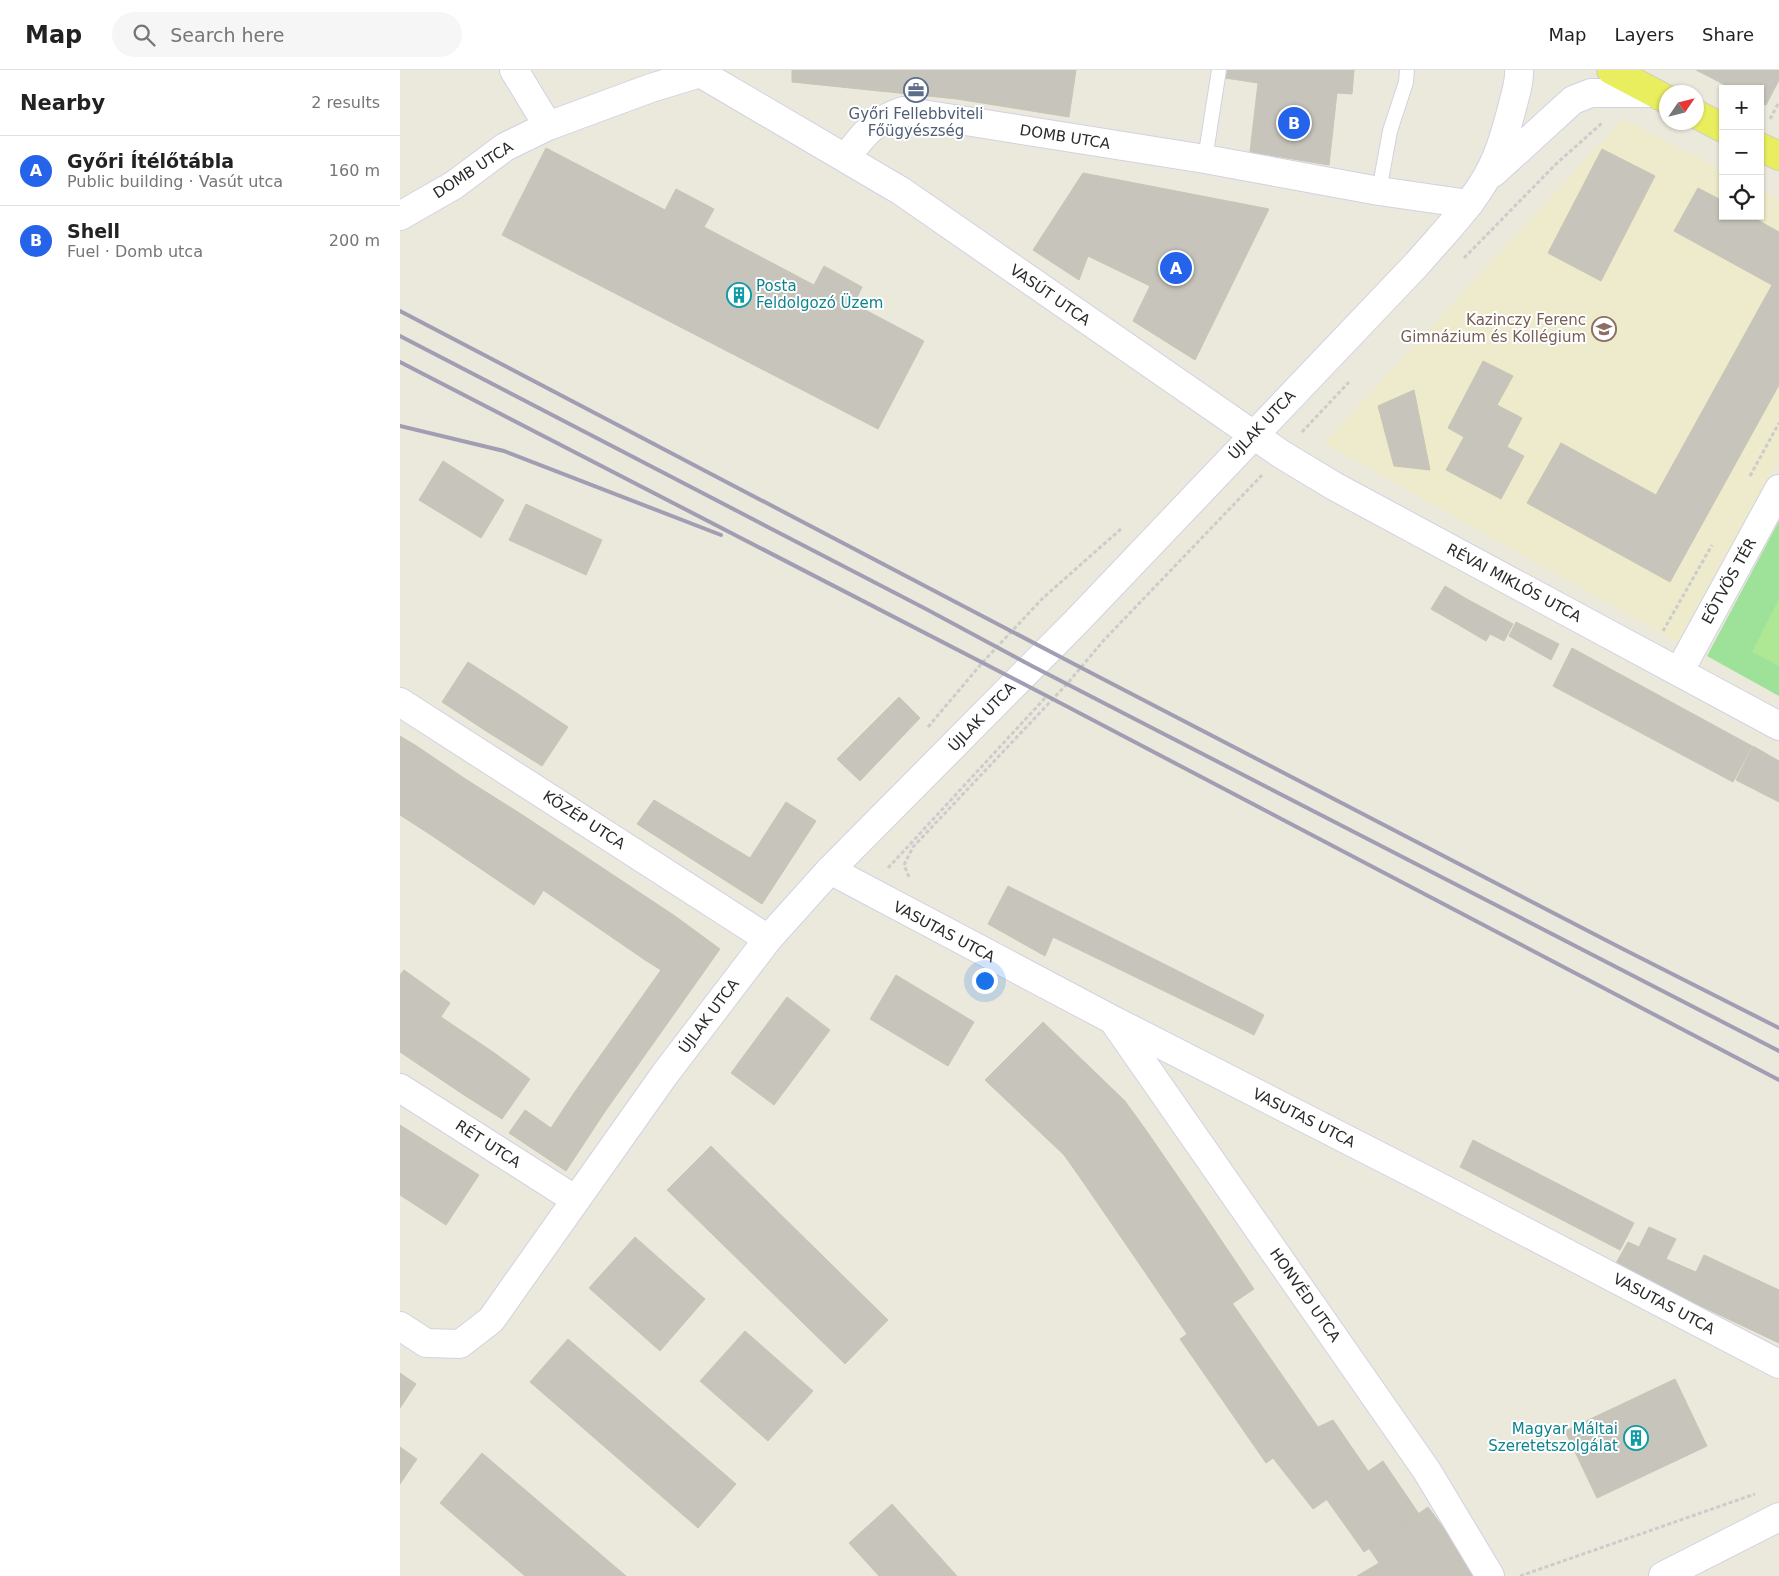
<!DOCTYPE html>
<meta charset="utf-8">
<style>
body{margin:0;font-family:"DejaVu Sans",sans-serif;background:#f6f6f6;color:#222}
.controls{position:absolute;right:15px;top:15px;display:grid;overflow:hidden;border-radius:0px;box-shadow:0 1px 4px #0004}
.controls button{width:45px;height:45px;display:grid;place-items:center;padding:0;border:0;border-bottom:1px solid #e0e0e0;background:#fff;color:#222;font:25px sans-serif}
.compass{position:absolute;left:1259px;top:15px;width:45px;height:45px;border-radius:50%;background:#fff;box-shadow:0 1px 4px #0004;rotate:55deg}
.you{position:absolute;left:584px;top:910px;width:18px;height:18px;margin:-12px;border:4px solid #fff;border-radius:50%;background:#1a73e8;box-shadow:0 0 0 8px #1a73e833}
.badge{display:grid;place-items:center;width:32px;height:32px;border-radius:50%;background:#2563eb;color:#fff;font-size:16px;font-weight:700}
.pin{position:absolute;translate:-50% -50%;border:2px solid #fff;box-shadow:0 1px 5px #0006}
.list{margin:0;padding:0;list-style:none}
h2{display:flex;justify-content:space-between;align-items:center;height:65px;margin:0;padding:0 20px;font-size:21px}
h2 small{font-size:16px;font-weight:400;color:#767676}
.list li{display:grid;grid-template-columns:32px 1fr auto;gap:15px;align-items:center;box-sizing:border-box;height:70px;padding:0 20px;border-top:1px solid #e0e0e0}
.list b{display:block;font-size:19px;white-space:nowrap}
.list p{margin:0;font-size:16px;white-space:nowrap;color:#767676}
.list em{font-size:16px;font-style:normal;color:#767676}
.icon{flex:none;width:28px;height:28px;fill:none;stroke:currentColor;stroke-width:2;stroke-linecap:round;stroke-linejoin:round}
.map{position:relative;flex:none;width:1379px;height:1506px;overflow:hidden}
header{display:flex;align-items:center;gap:30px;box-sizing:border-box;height:70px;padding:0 25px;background:#fff;border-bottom:1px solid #e0e0e0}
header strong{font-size:24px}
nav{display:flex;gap:28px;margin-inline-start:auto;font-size:18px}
.search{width:350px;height:45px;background:#f6f6f6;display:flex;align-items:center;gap:12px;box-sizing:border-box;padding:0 18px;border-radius:28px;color:#767676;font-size:19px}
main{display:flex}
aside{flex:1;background:#fff}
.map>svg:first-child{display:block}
</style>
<header>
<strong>Map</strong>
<div class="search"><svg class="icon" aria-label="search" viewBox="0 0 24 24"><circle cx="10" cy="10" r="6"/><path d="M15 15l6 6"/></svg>Search here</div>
<nav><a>Map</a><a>Layers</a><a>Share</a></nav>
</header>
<main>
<aside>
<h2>Nearby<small>2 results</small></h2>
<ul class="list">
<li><span class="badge">A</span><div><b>Győri Ítélőtábla</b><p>Public building · Vasút utca</p></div><em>160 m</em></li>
<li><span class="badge">B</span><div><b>Shell</b><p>Fuel · Domb utca</p></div><em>200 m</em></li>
</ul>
</aside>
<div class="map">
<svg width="1379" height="1506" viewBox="0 0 1379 1506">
<rect width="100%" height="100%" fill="#ebe9dc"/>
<path fill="#edebcb" d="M1223,49L1323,100V146H1360V119L1379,129V390L1278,573L924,373Z"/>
<path fill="#9ee199" d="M1379,451V626L1307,586Z"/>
<path fill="#aee895" d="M1379,529V596L1352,582Z"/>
<path fill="#c7c5bb" stroke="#c7c5b5" d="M392,0H562L557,29L392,12Z
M562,0H676L669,47L557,29Z
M826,0H954L952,24L937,23L929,95L850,82L858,13L825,8Z
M1296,0H1379V10L1366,35L1360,32V19H1333Z
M146,78L265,140L276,119L314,139L304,157L414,215L424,196L462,217L454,234L524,271L478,359L102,165Z
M1202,79L1255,106L1201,211L1148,183Z
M683,103L869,139L795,290L733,251L750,216L688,186L679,210L633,180Z
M1298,118L1323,131V146H1350L1379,162V315L1270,512L1127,433L1161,373L1256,425L1372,215L1274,161Z
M1083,291L1113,306L1097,335L1122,348L1107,377L1124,386L1101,429L1046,400L1064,367L1048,358Z
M1014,320L1030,400L994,396L978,336Z
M43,391L104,430L81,468L19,430Z
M126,434L202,470L186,505L109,470Z
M1045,516L1065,528L1052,551L1031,539Z
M1065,528L1113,554L1104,571L1090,564L1086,571L1052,551Z
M1116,552L1159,574L1151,590L1109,566Z
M1172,578L1352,676L1333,712L1153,616Z
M68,592L112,620L86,661L42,632Z
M112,620L168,657L142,696L86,661Z
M499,627L520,648L460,711L437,689Z
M0,666L15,675L0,698Z
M15,675L67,710L31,765L0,745V698Z
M1353,676L1379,691V732L1336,710Z
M67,710L121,744L84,801L31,765Z
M254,730L350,788L386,732L416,751L362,834L237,754Z
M121,744L171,777L134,835L84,801Z
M171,777L275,846L245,890L143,820Z
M608,816L774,899L845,935L834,955L653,867L645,886L588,854Z
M275,846L320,879L204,1043L174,1023L261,900L245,890Z
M4,900L50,933L12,990L0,982V905Z
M496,905L574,952L548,996L470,949Z
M387,927L430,960L374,1035L331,1003Z
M845,935L864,945L854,965L834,955Z
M41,947L93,982L64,1025L12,990Z
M643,952L725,1031L748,1063L681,1109L664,1085L585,1010Z
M93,982L130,1009L102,1049L64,1025Z
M174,1023L204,1043L166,1101L109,1063L125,1040L151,1058Z
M0,1055L79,1105L46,1155L0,1125Z
M748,1063L805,1146L738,1192L681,1109Z
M1073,1070L1234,1153L1220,1180L1060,1097Z
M311,1076L488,1250L445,1294L267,1120Z
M805,1146L854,1219L787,1264L738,1192Z
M1249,1157L1276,1169L1266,1189L1296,1202L1284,1228L1215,1195L1228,1172L1239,1177Z
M235,1167L305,1229L260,1281L189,1218Z
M1304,1185L1379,1220V1273L1284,1228Z
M832,1233L918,1357L866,1393L780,1269Z
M345,1261L413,1321L368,1371L300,1311Z
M168,1269L336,1414L298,1458L130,1312Z
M0,1303L16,1314L0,1338Z
M1275,1309L1307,1376L1197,1428L1165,1361Z
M933,1350L968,1401L913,1439L873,1388L918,1357Z
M0,1377L17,1389L0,1414Z
M82,1383L226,1506H125L40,1433Z
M983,1391L1019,1444L964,1482L927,1430Z
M492,1434L557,1506H479L449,1473Z
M1028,1437L1079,1506H1011L985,1502L969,1478Z
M979,1493L985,1502L1011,1506H957Z"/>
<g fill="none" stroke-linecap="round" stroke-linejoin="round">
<defs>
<path id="service" d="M805,89L819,0
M979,121L990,61L1006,12L1007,0"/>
<path id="minor" d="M114,0L148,56
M295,0L501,121L881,384L934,416L1379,656
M446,88C463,64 474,51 503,41L805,89L979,121L1069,134
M1093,103L1173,30L1191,23H1254
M0,146L54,115L105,77L148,56L251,18L300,3L301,0
M1279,602L1379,419
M0,632L368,869
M430,800L713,950L1028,1111L1379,1294
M715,953L1027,1401L1090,1506
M0,1018L176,1130
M0,1256L26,1273L60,1274L91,1250L265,1004L368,869L430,800L676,552L1017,194C1045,161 1081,127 1097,86C1103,72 1107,56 1111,42C1114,28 1120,14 1119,0
M1263,1506L1379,1447"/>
<path id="primary" d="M1211,0L1266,29
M1296,44L1323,58
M1360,77L1379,86"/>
</defs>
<use href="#service" stroke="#d2d1e2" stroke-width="16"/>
<use href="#minor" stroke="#d2d1e2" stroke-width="30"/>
<use href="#primary" stroke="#ccc" stroke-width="30"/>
<path stroke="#ccc" stroke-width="3" stroke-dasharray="4 2.5" stroke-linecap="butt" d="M1370,49L1379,32
M1064,188L1156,94L1202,53
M902,362L949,312
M1350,406L1379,353
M1263,561L1312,475
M528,657L582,593L643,528L722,458
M488,798L645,628
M509,807L504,795L513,777L667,614L704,570L862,405
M1120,1506L1355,1424"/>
<use href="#service" stroke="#fff" stroke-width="14"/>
<use href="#minor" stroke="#fff" stroke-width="28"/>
<use href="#primary" stroke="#e8ee5e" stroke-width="28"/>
<path stroke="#a19eb4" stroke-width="4" d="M0,241L674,594L1221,878L1379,958
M0,266L526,539L632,596L1379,981
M0,292L647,626L1379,1010
M0,356L104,381L321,465"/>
</g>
<defs>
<symbol id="office-ring" viewBox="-11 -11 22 22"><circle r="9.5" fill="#fff" stroke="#5c6f8a" stroke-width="1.5"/><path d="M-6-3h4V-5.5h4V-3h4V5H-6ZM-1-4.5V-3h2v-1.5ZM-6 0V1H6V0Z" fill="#5c6f8a"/></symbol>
<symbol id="building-ring" viewBox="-11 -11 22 22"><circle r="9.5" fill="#fff" stroke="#0f9aa8" stroke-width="1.5"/><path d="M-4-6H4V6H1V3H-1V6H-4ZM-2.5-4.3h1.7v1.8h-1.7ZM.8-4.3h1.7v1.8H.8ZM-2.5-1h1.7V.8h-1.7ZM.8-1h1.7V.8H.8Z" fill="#0f9aa8"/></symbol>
<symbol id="school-ring" viewBox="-11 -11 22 22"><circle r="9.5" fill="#fff" stroke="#8d6e63" stroke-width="1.5"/><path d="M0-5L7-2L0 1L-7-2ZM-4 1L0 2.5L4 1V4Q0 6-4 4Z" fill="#8d6e63"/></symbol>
</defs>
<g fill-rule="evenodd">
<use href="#office-ring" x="502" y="6" width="28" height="28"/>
<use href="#building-ring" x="325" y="211" width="28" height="28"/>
<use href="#school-ring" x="1190" y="245" width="28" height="28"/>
<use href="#building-ring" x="1222" y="1354" width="28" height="28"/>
</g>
<g text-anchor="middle" stroke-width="4" stroke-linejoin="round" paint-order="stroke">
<g font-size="15" fill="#4e5e75" stroke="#fff">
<text x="516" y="49">Győri Fellebbviteli<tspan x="516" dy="17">Főügyészség</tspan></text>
</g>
<g font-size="15" fill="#2a2a2a" stroke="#fff">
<text transform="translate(665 67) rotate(9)" y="5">DOMB UTCA</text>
<text transform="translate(73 100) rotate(-33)" y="5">DOMB UTCA</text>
<text transform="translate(650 225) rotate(35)" y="5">VASÚT UTCA</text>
<text transform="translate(862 355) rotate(-46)" y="5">ÚJLAK UTCA</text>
<text transform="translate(1329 511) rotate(-61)" y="5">EÖTVÖS TÉR</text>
<text transform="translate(1114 513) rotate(28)" y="5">RÉVAI MIKLÓS UTCA</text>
<text transform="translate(582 647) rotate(-46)" y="5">ÚJLAK UTCA</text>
<text transform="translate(184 750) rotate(33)" y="5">KÖZÉP UTCA</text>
<text transform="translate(544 862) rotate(28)" y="5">VASUTAS UTCA</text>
<text transform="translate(309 946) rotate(-53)" y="5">ÚJLAK UTCA</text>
<text transform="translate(904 1048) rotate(27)" y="5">VASUTAS UTCA</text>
<text transform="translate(88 1074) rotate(33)" y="5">RÉT UTCA</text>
<text transform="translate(905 1225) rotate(55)" y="5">HONVÉD UTCA</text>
<text transform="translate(1264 1234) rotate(28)" y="5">VASUTAS UTCA</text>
</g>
<g font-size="15" fill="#0d838f" stroke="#fff" text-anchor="start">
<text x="356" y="221">Posta<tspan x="356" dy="17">Feldolgozó Üzem</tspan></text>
<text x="1218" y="1364" text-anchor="end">Magyar Máltai<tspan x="1218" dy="17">Szeretetszolgálat</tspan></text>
</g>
<g font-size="15" fill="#785e54" stroke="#fff" text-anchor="end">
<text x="1186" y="255">Kazinczy Ferenc<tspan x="1186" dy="17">Gimnázium és Kollégium</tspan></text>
</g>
</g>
</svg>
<div class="controls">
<button>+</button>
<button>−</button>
<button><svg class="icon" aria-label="locate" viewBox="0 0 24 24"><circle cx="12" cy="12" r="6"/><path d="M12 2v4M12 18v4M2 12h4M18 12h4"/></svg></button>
</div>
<svg class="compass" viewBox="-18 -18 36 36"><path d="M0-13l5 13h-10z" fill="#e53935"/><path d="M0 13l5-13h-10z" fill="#767676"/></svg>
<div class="you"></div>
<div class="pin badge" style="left:776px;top:198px">A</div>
<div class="pin badge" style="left:894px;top:53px">B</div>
</div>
</main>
